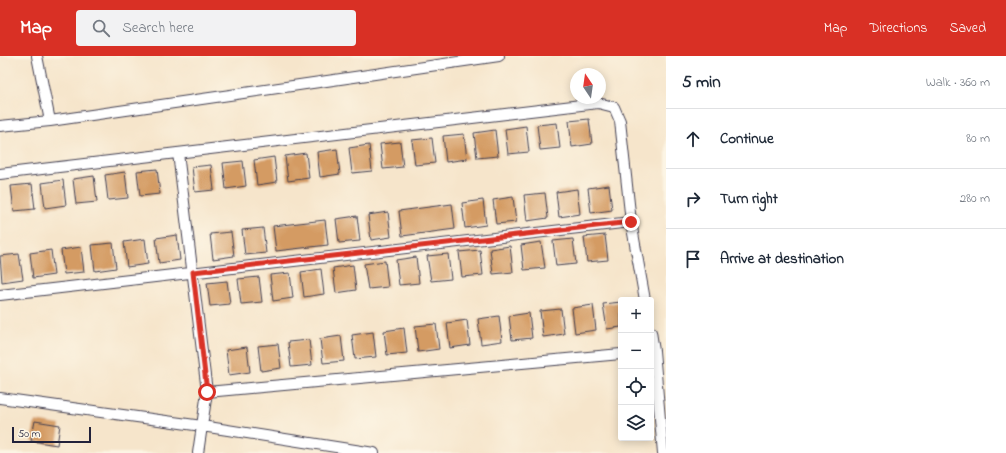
<!DOCTYPE html>
<meta charset="utf-8">
<style>
body{margin:0;font-family:"Indie Flower",sans-serif;background:#f2f2f3;color:#1f2937}
.controls{position:absolute;right:12px;bottom:12px;display:grid;overflow:hidden;border-radius:4px;box-shadow:0 2px 10px #0003}
.controls button{width:36px;height:36px;display:grid;place-items:center;padding:0;border:0;border-bottom:1px solid #e0e1e3;background:#fff;color:#1f2937;font:20px sans-serif}
.compass{position:absolute;left:570px;top:12px;width:36px;height:36px;border-radius:50%;background:#fff;box-shadow:0 2px 10px #0003;rotate:347deg}
.scale{position:absolute;left:12px;bottom:10px;width:79px;box-sizing:border-box;padding-left:4px;border:2px solid #22223b;border-top:0;font-size:11px;line-height:14px;white-space:nowrap;color:#22223b;-webkit-text-stroke:3px #fcf5e5;paint-order:stroke}
.stop{position:absolute;width:12px;height:12px;margin:-9px;border:3px solid #d93025;border-radius:50%;background:#fff}
.stop.end{background:#d93025;border-color:#fff;box-shadow:0 1px 4px #0008}
.list{margin:0;padding:0;list-style:none}
h2{display:flex;justify-content:space-between;align-items:center;height:52px;margin:0;padding:0 16px;font-size:17px}
h2 small{font-size:13px;font-weight:400;color:#747a83}
.list li{display:grid;grid-template-columns:26px 1fr auto;gap:12px;align-items:center;box-sizing:border-box;height:60px;padding:0 16px;border-top:1px solid #e0e1e3}
.list b{display:block;font-size:15px;white-space:nowrap}
.list em{font-size:13px;font-style:normal;color:#747a83}
.icon{flex:none;width:22px;height:22px;fill:none;stroke:currentColor;stroke-width:2;stroke-linecap:round;stroke-linejoin:round}
.map{position:relative;flex:none;width:666px;height:397px;overflow:hidden}
header{display:flex;align-items:center;gap:24px;box-sizing:border-box;height:56px;padding:0 20px;background:#d93025;color:#fff}
header strong{font-size:19px}
nav{display:flex;gap:22px;margin-inline-start:auto;font-size:14px}
.search{width:280px;height:36px;background:#f2f2f3;display:flex;align-items:center;gap:10px;box-sizing:border-box;padding:0 14px;border-radius:4px;color:#747a83;font-size:15px}
main{display:flex}
aside{flex:1;background:#fff}
.map>svg:first-child{display:block}
</style>
<header>
<strong>Map</strong>
<div class="search"><svg class="icon" aria-label="search" viewBox="0 0 24 24"><circle cx="10" cy="10" r="6"/><path d="M15 15l6 6"/></svg>Search here</div>
<nav><a>Map</a><a>Directions</a><a>Saved</a></nav>
</header>
<main>
<div class="map">
<svg width="666" height="397" viewBox="0 0 666 397">
<rect width="100%" height="100%" fill="#fcf5e5"/>
<filter id="ink" filterUnits="userSpaceOnUse"><feTurbulence type="fractalNoise" baseFrequency=".025" numOctaves="2"/><feDisplacementMap in="SourceGraphic" scale="8" xChannelSelector="R" yChannelSelector="G"/><feConvolveMatrix kernelMatrix="1 2 1 2 8 2 1 2 1" color-interpolation-filters="sRGB"/></filter>
<filter id="wash" filterUnits="userSpaceOnUse"><feTurbulence type="fractalNoise" baseFrequency=".012" numOctaves="4" result="noise"/><feDisplacementMap in="SourceGraphic" scale="16" xChannelSelector="R" yChannelSelector="G"/><feGaussianBlur stdDeviation="0.9" result="paint"/><feColorMatrix in="noise" values="0 0 0 0 0 0 0 0 0 0 0 0 0 0 0 0 0 1.4 0 .05"/><feComposite in="paint" operator="in"/></filter>
<g filter="url(#wash)">
<rect width="100%" height="100%" fill="#f6e5cb"/>
<g id="blocks">
<path fill="#d49b64" d="M589,63L592,88L572,91L569,65Z
M557,67L560,92L540,94L537,69Z
M526,70L529,96L508,98L505,73Z
M495,74L498,100L477,102L474,77Z
M464,78L467,103L446,106L443,80Z
M432,82L435,107L415,109L412,84Z
M400,86L403,111L383,113L380,88Z
M369,89L372,115L352,117L349,92Z
M337,93L340,118L320,121L317,96Z
M306,97L309,122L288,125L285,100Z
M274,101L277,126L257,129L254,104Z
M243,105L246,130L226,133L223,107Z
M211,109L214,134L195,136L192,111Z
M157,113L160,138L140,140L137,115Z
M125,116L128,142L108,144L105,119Z
M94,120L97,146L76,148L73,123Z
M63,124L66,149L45,152L42,127Z
M32,128L35,153L14,155L11,130Z
M609,129L612,154L591,157L588,132Z
M577,133L580,158L559,161L556,136Z
M545,137L548,162L527,165L524,139Z
M513,141L516,166L496,168L493,144Z
M483,144L486,169L465,172L462,147Z
M452,148L455,173L402,180L399,155Z
M388,156L391,181L371,184L368,159Z
M357,160L360,185L339,187L336,163Z
M325,164L328,189L276,195L273,170Z
M263,172L266,197L245,199L242,174Z
M231,176L234,200L213,203L210,178Z
M177,179L180,204L159,207L156,182Z
M605,179L608,204L587,206L584,181Z
M145,183L148,208L127,211L124,186Z
M573,183L576,208L556,210L553,185Z
M541,186L545,212L524,214L521,189Z
M113,187L116,212L95,215L92,189Z
M510,190L513,216L493,218L490,193Z
M81,191L84,216L64,218L61,194Z
M51,194L54,219L33,222L30,197Z
M480,194L483,219L462,221L459,196Z
M19,198L23,223L2,226L0,200Z
M448,198L451,223L431,225L427,200Z
M416,201L419,227L399,229L396,204Z
M385,205L388,231L368,233L364,208Z
M353,209L356,234L336,237L333,212Z
M321,213L324,238L304,241L301,216Z
M290,217L293,242L273,245L270,219Z
M259,221L262,246L241,248L238,223Z
M227,225L230,248L210,250L207,227Z
M621,246V271L607,273L603,248Z
M593,249L596,274L575,277L572,252Z
M561,253L564,278L543,281L540,255Z
M529,257L532,282L512,284L509,260Z
M499,260L502,285L481,288L478,263Z
M467,264L470,289L450,292L447,267Z
M436,268L439,293L418,296L415,270Z
M404,272L407,297L387,299L384,275Z
M373,276L376,301L355,303L352,279Z
M341,280L344,305L323,307L320,283Z
M309,284L312,309L291,311L288,286Z
M278,288L281,312L261,315L258,290Z
M247,291L250,316L229,319L226,294Z
M35,365L60,369L57,389L31,385Z"/>
</g>
</g>
<g filter="url(#ink)">
<use href="#blocks" fill-opacity="0" stroke="#423f51" stroke-width="1"/>
<g fill="none" stroke-linecap="round" stroke-linejoin="round">
<defs>
<path id="minor" d="M37,0L50,65
M0,70L50,65L499,0
M178,97L207,336L198,397
M0,118L598,47L614,51L620,65L631,166L645,244
M0,239L631,166
M651,276L654,295L663,397
M207,336L621,298
M0,342L202,370L374,397"/>
</defs>
<use href="#minor" stroke="#423f51" stroke-width="12"/>
<use href="#minor" stroke="#fff" stroke-width="10"/>
</g>
</g>
<g fill="none" stroke-linecap="round" stroke-linejoin="round" filter="url(#ink)">
<path stroke="#d93025" stroke-width="5" d="M207,336L193,216L631,166"/>
</g>
</svg>
<div class="controls">
<button>+</button>
<button>−</button>
<button><svg class="icon" aria-label="locate" viewBox="0 0 24 24"><circle cx="12" cy="12" r="6"/><path d="M12 2v4M12 18v4M2 12h4M18 12h4"/></svg></button>
<button><svg class="icon" aria-label="layers" viewBox="0 0 24 24"><path d="M12 4l9 5-9 5-9-5zM3 14l9 5 9-5"/></svg></button>
</div>
<svg class="compass" viewBox="-18 -18 36 36"><path d="M0-13l5 13h-10z" fill="#e53935"/><path d="M0 13l5-13h-10z" fill="#747a83"/></svg>
<div class="scale">50 m</div>
<div class="stop" style="left:207px;top:336px"></div>
<div class="stop end" style="left:631px;top:166px"></div>
</div>
<aside>
<h2>5 min<small>Walk · 360 m</small></h2>
<ul class="list">
<li><svg class="icon" aria-label="ahead" viewBox="0 0 24 24"><path d="M12 20V5M6 11l6-6 6 6"/></svg><div><b>Continue</b></div><em>80 m</em></li>
<li><svg class="icon" aria-label="right" viewBox="0 0 24 24"><path d="M7 20v-9h11M14 6l5 5-5 5"/></svg><div><b>Turn right</b></div><em>280 m</em></li>
<li><svg class="icon" aria-label="arrive" viewBox="0 0 24 24"><path d="M6 21V4h12l-3 4 3 4H6"/></svg><div><b>Arrive at destination</b></div></li>
</ul>
</aside>
</main>
